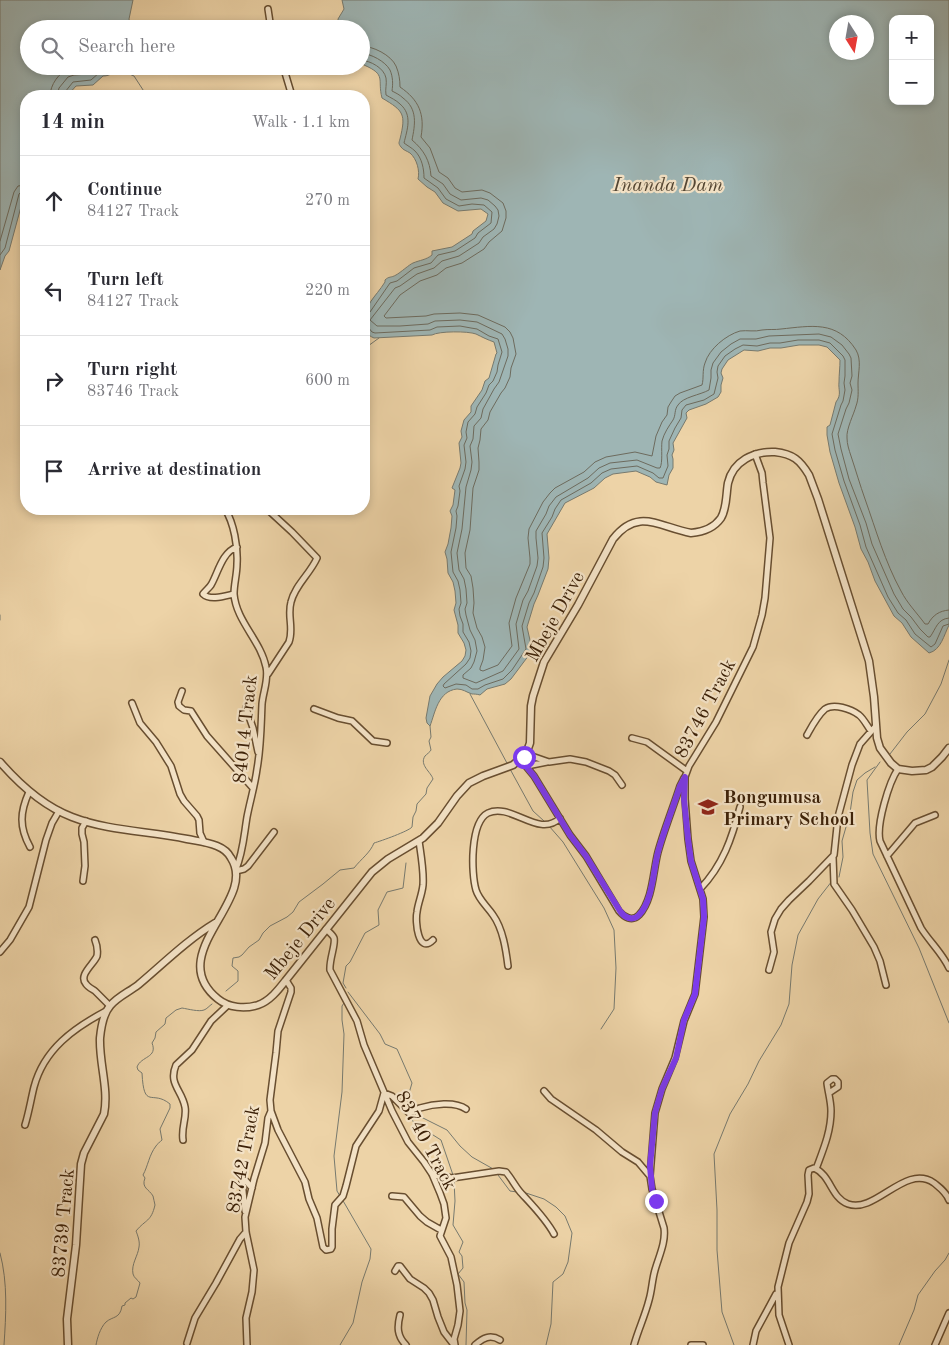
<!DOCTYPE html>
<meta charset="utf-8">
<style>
body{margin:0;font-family:"Old Standard TT",serif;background:#f7f7f7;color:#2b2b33}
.controls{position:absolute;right:15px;top:15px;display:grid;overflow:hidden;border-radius:10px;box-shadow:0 2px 8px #0003}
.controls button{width:45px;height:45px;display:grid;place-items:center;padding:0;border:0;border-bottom:1px solid #e1e1e2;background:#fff;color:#2b2b33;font:25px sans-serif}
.compass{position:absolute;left:829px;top:15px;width:45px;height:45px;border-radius:50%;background:#fff;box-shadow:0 2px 8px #0003;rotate:169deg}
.stop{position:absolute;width:15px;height:15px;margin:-11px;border:4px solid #7c3aed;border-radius:50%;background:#fff}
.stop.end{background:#7c3aed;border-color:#fff;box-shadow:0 1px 5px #0008}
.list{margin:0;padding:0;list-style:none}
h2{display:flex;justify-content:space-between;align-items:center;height:65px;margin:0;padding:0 20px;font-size:21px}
h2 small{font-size:16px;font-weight:400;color:#7c7c81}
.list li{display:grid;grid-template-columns:32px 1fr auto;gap:15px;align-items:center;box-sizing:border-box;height:90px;padding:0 20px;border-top:1px solid #e1e1e2}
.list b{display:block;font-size:19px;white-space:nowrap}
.list p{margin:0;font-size:16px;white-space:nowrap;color:#7c7c81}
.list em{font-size:16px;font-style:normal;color:#7c7c81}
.icon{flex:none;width:28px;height:28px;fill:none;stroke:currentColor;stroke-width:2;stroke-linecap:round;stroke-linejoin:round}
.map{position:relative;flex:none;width:949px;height:1345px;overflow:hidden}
.search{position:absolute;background:#fff;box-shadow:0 2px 8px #0003;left:20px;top:20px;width:350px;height:55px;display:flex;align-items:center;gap:12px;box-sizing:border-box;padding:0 18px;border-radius:28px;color:#7c7c81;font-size:19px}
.panel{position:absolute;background:#fff;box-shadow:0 2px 8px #0003;left:20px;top:90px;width:350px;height:425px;border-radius:20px}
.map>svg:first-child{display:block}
</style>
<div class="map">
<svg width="949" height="1345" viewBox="0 0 949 1345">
<rect width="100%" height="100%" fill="#edd3a7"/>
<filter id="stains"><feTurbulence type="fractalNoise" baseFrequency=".004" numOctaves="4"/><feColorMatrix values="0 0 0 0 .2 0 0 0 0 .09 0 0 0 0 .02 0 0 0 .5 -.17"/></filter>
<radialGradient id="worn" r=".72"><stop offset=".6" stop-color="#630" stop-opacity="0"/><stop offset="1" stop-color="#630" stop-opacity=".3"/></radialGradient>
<path fill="#9eb5b4" stroke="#777a6f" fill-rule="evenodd" d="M0,0H133L129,19L131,29H29V66H122L120,70C112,71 112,76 103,76L93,85L76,86L67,96H26V182L25,192L9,251L5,256L0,270Z
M342,0H949V625C944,635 941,650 929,653L911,637L902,623L894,616L875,581L868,562L861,549L855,527L839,483L830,452L827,435V427L830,425L836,402C842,394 838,390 839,382C839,374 840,368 840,360L827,347L819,345H799L781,348H770L758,351L744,350L728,360L722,369L721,373L723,378L721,385V392L718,397L706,404L689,410L686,413L687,418L673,443L674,450L672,455L673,459V468L669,475L667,485L656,482L650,477L636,471L613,474L605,478L594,488L565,503L547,534L549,558L548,569L538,595L534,604L527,627L532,649L529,655L511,679L505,684L487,689L480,695C477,694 474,694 472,694C466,692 463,689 457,689C438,691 435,713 430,726L427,723L426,718L430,696L437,684L443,677L462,661L465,656L466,650L464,643L458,633V625L454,610L456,603L455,591L453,582L448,573L447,559L445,552L448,544L451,528L452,516L450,511L453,505L455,490L452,488L460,468L461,463L459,443L462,437L461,431L464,420L471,412V406L482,390L485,381L489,378L496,354L497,353L494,342C488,340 482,337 476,334C468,331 439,331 432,335L374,338C367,335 364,331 364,324C364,304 375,298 385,282V280C389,276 391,278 396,275C400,273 410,264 413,263C420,260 426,260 432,255V251L452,247L472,234L473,231L486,221L488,214L481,209L458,211L443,203L435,192L427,187L418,179C420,171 417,159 410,153C407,151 403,150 401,147C398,143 399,143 400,139C406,114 404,111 382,98C377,79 387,75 364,65L361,55V29H339L338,19L344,9ZM893,19H930V101H893ZM866,22V52H836V22Z"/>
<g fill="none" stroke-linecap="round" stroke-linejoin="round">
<path stroke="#6d6b5e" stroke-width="1" d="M361,46C373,46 391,55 396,66C399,73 400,80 400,87C419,100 425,114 421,137L430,148L439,172L448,178L455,188L462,192L482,190L490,193L503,203L506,211V218L502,231L489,242L484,249L462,263L446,268L437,275L420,281L400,295L384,316L386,318L426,316L434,314L460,313L478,315L505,327L510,332L513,338L516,354L511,368L510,377L505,388L501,393L490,412L488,420L481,429L480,440L478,448L479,462V470L473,488L470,530L465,553L466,568L471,576L473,588L474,603L473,613L477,628L482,637L485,647L483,660L480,668V670L483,671L498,665L512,646L509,623L516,598L530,564V558L528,538L529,529L543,502L550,493L555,488L584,472L595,462L606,457L635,452L652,456L656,436L662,422L667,415L668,407L671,402L675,396L680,393L702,385C704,378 702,371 705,363C709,349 726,335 740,331C747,330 755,332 762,330C769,329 775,330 781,329C811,326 837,320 856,350C862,360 858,373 858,383C858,391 859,398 856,406C854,414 846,429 847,438C847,444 849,450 851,456C856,471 860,485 865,499C876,530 885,562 901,591C907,603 917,613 925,624H928C933,615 939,611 949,610
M361,53C371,54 385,61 390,70C393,77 393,84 392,91C396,93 400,95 403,98C418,109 415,125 412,140C424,150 430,161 431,176L443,184L450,194L461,200L481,198L488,200L495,206L498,210L499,216L497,224L494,229L483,237L479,243L459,256L442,261L434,268L417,274L400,286L395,288L370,320L377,326H400L428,324L435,321L460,320L477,322L502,334L505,339L508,349V356L499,382L494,389L483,409L481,418L474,426L473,439L470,446L472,462L471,470L466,487L462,529L457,553L459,570L464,579L466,589L467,603L465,609L466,615L470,630L475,640L477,651L474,662L471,668L463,675V678L476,683L503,671L519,649L516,624L523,600L528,591L537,566L538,558L536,538V531L546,514L549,506L556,497L588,478L599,468L610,463L637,460L657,468H660C663,462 661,449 662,441C664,433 669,426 673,420C676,415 674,410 678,405C683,397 700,395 709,390L711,378V370L713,363L721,352L731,344L740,339H756L769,336L819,334L831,337L842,345L849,354L851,358L852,376L850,383L852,390L849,403L846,409L838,434L841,449L849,479L866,523L872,544L894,594L903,609L911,617L920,629L928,637H930C936,629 937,619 949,618
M361,60C371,61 384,68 386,78C387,84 385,89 386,95C391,98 396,100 400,104C413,115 407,130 404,143C408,146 412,148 415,151C422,158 424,169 424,178L438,188L446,199L459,206L472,204L484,205L492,212L491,223L478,233L475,238L455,251L438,255L431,263L414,268L397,281L390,283L370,312L364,313
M50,96C50,85 59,72 70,68C75,67 81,67 86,66
M57,96L59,88L68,77L74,75L89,74L98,66
M64,96L65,92L73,82L91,80L100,72L108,71L114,66
M0,241L14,192L18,186L26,185
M0,255L5,248L19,194L22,191H26
M364,327H368L372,332L375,333L430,330L437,327L460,326L471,328L477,329L489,336L498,339L502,352L498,365L497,372L493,381L489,385L486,393L477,407L475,414L468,422L466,432L467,438L464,445L466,462L465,469L459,486L460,491L458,506L456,511L457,516L456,528L451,552L453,572L458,581L460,590L461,603L459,609L460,616L463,624V632L469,642L471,651L470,658L466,664L444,684L443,686L445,688L456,684L466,685L472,689H478L485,685L503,679L512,670L526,649L522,626L529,603L534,593L543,567L544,558L542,533L552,517L555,509L561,500L591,483L602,473L611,469L637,466L653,473L659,478H663L668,466L667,455L669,449V441L675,428L681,418L682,410L686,405L704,400L714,394L718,378L717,372L718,366L725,356L735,349L743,345L757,346L770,343H780L798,340H819L830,343L843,356L845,360V376L844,383L845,390L843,401L841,405L832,434L835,450L844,481L860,525L866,547L888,597L898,613L906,620L915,634L931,647L935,644L943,626L949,624"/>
<path stroke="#777a6f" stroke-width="1" d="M120,70L134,76L147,96
M364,347L368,346L379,338
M364,353L367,348
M0,620V615
M470,694L508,765
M890,754L907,732L925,714L941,684L949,660
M880,762L867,780L870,833L873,854L919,948L949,1023
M510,769L533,811L544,821
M549,826L563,842L604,908L614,930L616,968L614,1009L601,1029
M839,877L843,857L842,841L850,813L853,792L857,780L865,773L875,767
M346,988L343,983L346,966L350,962L365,933L379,925L378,910L387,892L403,888L406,863
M226,991L238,981V971L232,966L233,958L239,957L242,955L249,947L259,940L263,933L270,926L287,917L293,912L299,902L323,884L340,870L354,868C361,859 370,853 374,843C381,841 409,831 412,827L413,817L416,811L417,804L426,794L427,788L433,779C431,772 419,765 425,756C427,754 430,752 431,750L429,741L431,737L430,726
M348,992L380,1034L385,1044L397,1049L412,1083L407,1100L409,1108
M409,1114L414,1123L441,1140L453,1175
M415,1114L447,1130L460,1146L472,1157L495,1170
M498,1175L510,1191L517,1192
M454,1181L455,1201L453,1225L463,1242L459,1252L462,1256L463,1268L458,1274L464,1282L465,1303L467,1310L466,1345
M523,1192L544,1199L556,1207L565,1216L572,1233L568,1262L563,1274L553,1282L551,1324L546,1345
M340,1196L337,1191L334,1156L342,1092L344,1034L342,1020V1006L344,1003
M0,1253C8,1283 6,1315 4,1345
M96,1345C97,1339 100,1328 106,1322C113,1316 120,1319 122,1306L125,1305V1303L131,1298L133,1299L136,1297L140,1283C138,1280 134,1278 133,1274C131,1264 138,1256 139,1247C140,1242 138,1236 136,1231C146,1219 151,1222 155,1205C154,1202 154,1199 153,1196C149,1189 141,1188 145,1178L143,1175C148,1166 149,1155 156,1146C157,1144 160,1142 162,1140L160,1129L170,1108V1104C152,1089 144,1111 142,1073L138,1070L137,1067C141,1056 158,1058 152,1043L155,1038L156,1032L165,1024L166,1018L176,1010L182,1008C188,1009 199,1012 204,1010C207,1009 209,1006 212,1004
M340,1345L353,1323L362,1282L370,1259L371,1249L342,1199
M734,1345L722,1312L717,1250V1210L714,1154L730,1114L748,1084L759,1061L781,1025L789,1004L792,965L798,935L818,899L832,881
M899,1345L914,1310L918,1295L935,1271L945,1260L949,1253"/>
<defs>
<path id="minor" d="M268,9L271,29
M283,66L292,96
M225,509C234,523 238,547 237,564C237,574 234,584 234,594C236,621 261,641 266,667C269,679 263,692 262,704C261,726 261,747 257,769C255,785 250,801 247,817C244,835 243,853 236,869
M267,509L292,532L317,558C310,574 295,585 291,602C287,616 294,628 289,642L268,674
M234,594C225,596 210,601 203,594C205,591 209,588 211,585C218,573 222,552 237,547
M182,691L178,702L179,706L184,710L191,711L207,736L253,788
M132,703L140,723L156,742L171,766L180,794L184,801L197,816L199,820L200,833L204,842
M246,708L253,728L258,752
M314,709L338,718L352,721L373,741L387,743
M807,735C812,726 817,716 825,709C834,703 851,709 859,715C864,719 867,726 871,731
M632,738L647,742L687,771
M526,754L549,762L570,759L586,762L609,771L615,775L622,785
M520,759L534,776L570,835L586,856L619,911C624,917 632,922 639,915C653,900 653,871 658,852C664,830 673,808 680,786L684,778
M527,766L547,762
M898,769C889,782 876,825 880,841L921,928C929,941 943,954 949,968
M29,792C20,812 19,827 30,847
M419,841C421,855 424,871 423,885C422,895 418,903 417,912C415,921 418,955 433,940
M887,856L915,823L935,815
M833,857L834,884L852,910L874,947L880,961L886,985
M236,871L244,869L248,866L274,832
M83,881L85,866L84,842L82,834V828L86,821
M700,889C723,865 732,838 740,807
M326,929C329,932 333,935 334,938C336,944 329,960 330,970L357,1021L364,1045L392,1111L408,1142L424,1162L432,1174L440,1193L444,1204L446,1218L440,1236L451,1257L457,1285L460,1311L458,1325L454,1339L455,1345
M95,940C97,945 98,950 97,956C94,964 78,975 86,984C88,987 92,989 95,991C100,996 105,1001 110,1006
M0,952L10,940L29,907L46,840L52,823L59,811
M508,966C506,950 503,929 493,915C487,906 479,900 476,890C471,873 470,822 488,813C511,802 539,839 560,818
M769,970L774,952L771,932L775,919L781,909L789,900L809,881L834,855L838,817L852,765L860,744L875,727
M544,1091L551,1099L596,1130L622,1152L638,1162L649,1175
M271,1111L278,1130L305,1182L309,1199L317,1218L323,1247L326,1250L331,1249L332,1247V1229L335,1205L343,1196L346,1186L356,1146L379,1111L384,1093L392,1096L409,1113C414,1112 416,1109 420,1108C433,1104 455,1101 466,1109
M25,1125C29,1112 31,1099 34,1087C44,1049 74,1028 106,1011
M183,1140C181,1127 187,1118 185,1107C182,1090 168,1084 176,1065L192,1050L211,1021L228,1005
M816,1169C823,1150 831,1132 831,1111C831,1101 828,1092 827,1083L832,1079H835L838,1082V1087L829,1093
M432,1174L452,1178L499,1171L506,1172C512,1179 516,1188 522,1194C534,1207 546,1219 554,1234
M392,1196L404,1197L420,1216L427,1222L441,1230
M245,1211L242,1181L243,1180L246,1181L252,1188
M395,1271L398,1266H400L410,1279L424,1288L429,1293L433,1300L438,1317L444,1332L454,1345
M400,1315C397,1327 397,1336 406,1345
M187,1343L195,1318L216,1283L240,1239L246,1232
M247,1345L246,1318L252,1292L254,1270L246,1232L245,1217L254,1179L265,1143L268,1118L271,1111L270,1100L276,1053L278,1031L291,992V988L286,980
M475,1345C483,1338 490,1334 500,1340
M634,1345C638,1330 645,1316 649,1300C652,1290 652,1280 655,1270C659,1256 666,1242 664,1228L652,1189L650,1176L655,1113L662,1089L675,1058L684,1021L695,994L704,917L703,899L691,861L688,839L685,799V777L689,766L716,722L753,647L762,615L765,598L770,538L763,483L762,473L755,454
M691,1345H703
M753,1345L756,1331L776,1294
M789,1345L779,1315L778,1287L789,1243L807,1202L809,1194L808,1175L809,1170L814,1168C831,1175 831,1198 848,1204C876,1214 905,1163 934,1183C940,1188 946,1192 949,1200
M935,1345L949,1313"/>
<path id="tertiary" d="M0,762C20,785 43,806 72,817C108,831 149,831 187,839C197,841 207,842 217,846C222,848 228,852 231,858C259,900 162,954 218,999C229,1008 245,1009 258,1005C270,1001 279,989 286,980L372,872L388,859L423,838L438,823L457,796L469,783L483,776L513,765L526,754L530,743L531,706L533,696L544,662L578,605L613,539C638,507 659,527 691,533C703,532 714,528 721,518C727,508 726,494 728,483C733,461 754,451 775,452C793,454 800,460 809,475L818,499L869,661L874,697L877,738L880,748L891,763L898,769L912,771L926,770L932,767L942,757L949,748
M68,1345L67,1319L76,1245L81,1164L84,1153L104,1114C109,1089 99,1063 100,1038C101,1028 103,1014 110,1006C117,997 129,992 138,985C163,964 187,940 215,923"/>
</defs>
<use href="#minor" stroke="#684e30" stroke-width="8"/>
<use href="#tertiary" stroke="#684e30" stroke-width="9"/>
<use href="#minor" stroke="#f3e2c6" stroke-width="5"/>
<use href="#tertiary" stroke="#f3e2c6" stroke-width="6"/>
</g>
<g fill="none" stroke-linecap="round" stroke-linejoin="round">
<path stroke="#7c3aed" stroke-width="6" d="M524,757L520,759L534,776L570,835L586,856L620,911C624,917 632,922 639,915C653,900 653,871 658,852C664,830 673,808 680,786L685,777L684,799L688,839L691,861L703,899L704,917L695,994L684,1020L676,1058L662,1089L655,1113L650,1166L652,1189L656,1201"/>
</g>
<defs>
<symbol id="school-bare" viewBox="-9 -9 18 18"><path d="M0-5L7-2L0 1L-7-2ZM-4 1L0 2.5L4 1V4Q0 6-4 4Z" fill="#8f2418" stroke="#f3e2c6" stroke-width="2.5" paint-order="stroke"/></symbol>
</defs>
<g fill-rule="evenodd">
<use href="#school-bare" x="694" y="793" width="28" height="28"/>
</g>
<g text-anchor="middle" stroke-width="4.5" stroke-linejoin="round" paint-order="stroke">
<g font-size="19" fill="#3c2108" stroke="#f3e2c6">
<text transform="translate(554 616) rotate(-61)" y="7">Mbeje Drive</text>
<text transform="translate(704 708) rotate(-62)" y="7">83746 Track</text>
<text transform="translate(244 729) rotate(-84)" y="7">84014 Track</text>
<text transform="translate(299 938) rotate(-51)" y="7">Mbeje Drive</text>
<text transform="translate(427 1140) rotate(62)" y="7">83740 Track</text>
<text transform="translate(242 1159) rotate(-79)" y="7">83742 Track</text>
<text transform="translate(62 1223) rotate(-85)" y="7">83739 Track</text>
</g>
<g font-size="19" font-weight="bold" fill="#3c2108" stroke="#f3e2c6" text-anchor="start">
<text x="723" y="803">Bongumusa<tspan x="723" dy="22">Primary School</tspan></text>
</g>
<g font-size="20" font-style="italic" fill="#544633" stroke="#f3e2c6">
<text x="668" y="191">Inanda Dam</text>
</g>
</g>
<rect width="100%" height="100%" filter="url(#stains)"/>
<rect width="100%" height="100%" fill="url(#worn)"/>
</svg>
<div class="controls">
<button>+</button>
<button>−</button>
</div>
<svg class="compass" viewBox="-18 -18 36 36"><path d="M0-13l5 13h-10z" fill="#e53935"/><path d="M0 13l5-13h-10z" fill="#7c7c81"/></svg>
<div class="stop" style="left:524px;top:757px"></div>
<div class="stop end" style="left:656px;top:1201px"></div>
<div class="search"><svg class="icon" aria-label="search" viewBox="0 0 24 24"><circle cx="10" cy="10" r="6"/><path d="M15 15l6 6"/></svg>Search here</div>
<section class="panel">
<h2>14 min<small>Walk · 1.1 km</small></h2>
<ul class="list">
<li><svg class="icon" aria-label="ahead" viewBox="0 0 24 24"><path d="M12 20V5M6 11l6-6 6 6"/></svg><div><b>Continue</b><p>84127 Track</p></div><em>270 m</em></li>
<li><svg class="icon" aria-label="left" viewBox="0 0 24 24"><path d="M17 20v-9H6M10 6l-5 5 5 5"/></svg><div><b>Turn left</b><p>84127 Track</p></div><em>220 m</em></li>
<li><svg class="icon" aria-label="right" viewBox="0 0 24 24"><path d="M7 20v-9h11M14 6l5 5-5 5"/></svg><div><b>Turn right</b><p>83746 Track</p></div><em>600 m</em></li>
<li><svg class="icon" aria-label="arrive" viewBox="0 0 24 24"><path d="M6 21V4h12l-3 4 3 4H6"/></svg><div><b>Arrive at destination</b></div></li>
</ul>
</section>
</div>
